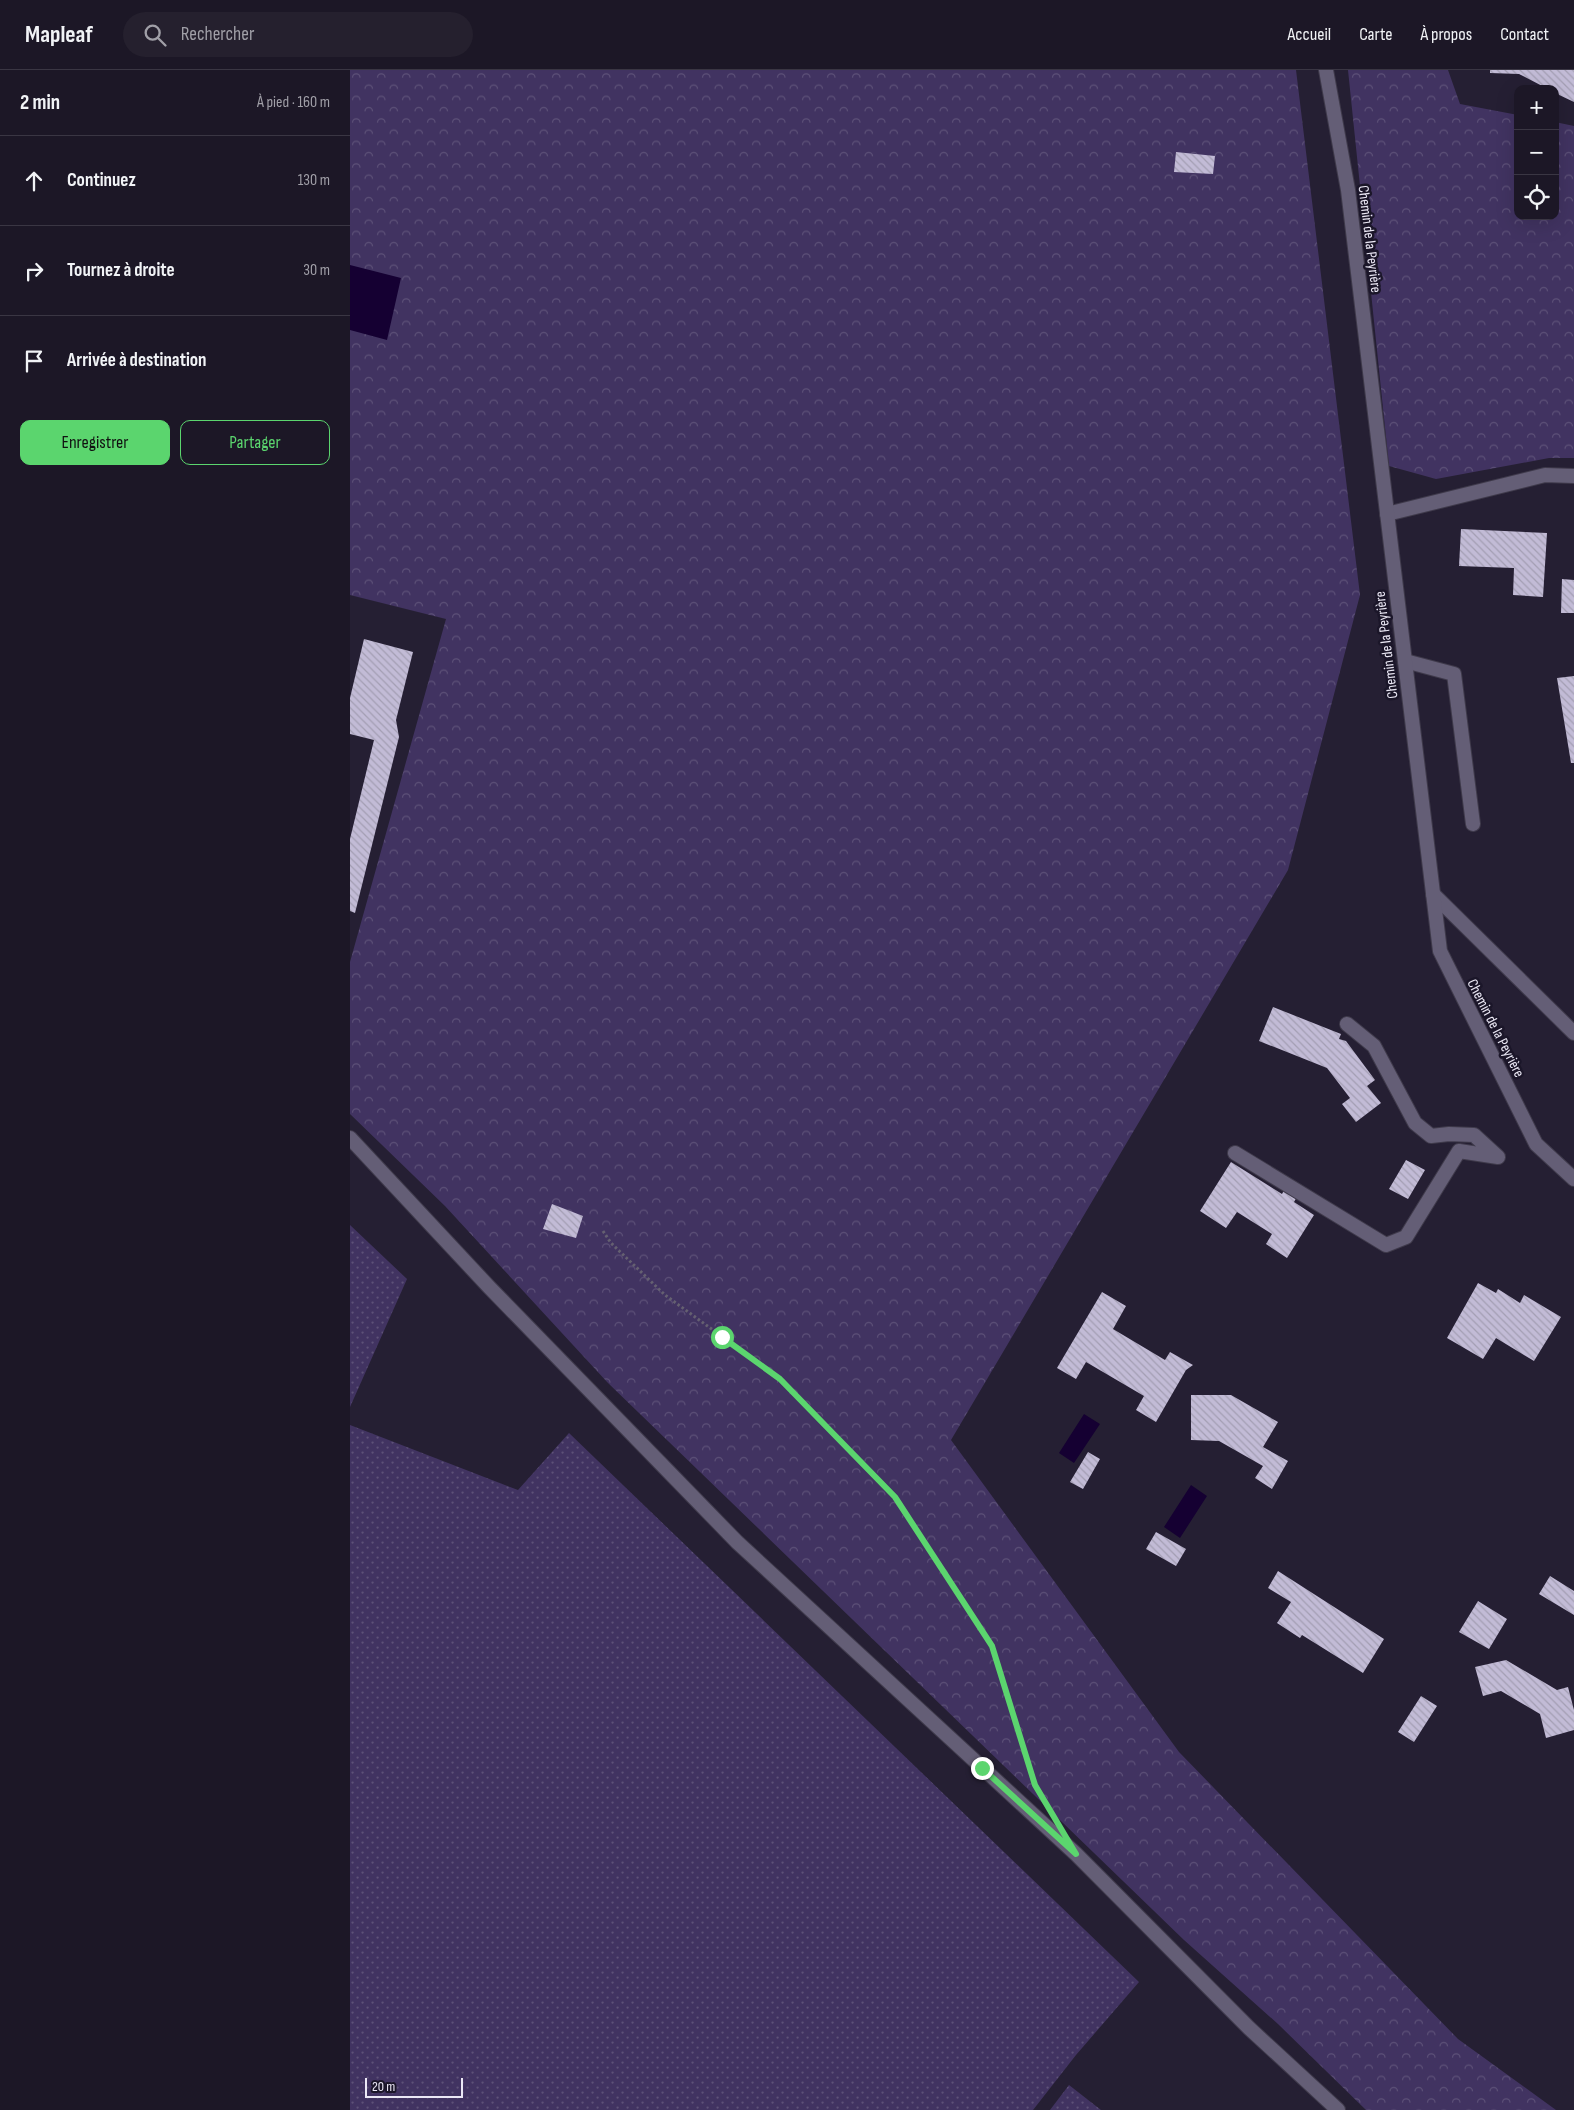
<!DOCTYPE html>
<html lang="fr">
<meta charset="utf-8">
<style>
body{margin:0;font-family:"Sofia Sans Condensed",sans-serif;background:#25202e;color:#f1f3f6}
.controls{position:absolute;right:15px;top:15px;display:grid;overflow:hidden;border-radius:10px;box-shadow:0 5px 20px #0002}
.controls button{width:45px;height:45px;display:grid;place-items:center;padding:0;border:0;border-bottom:1px solid #3a3643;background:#1c1726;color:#f1f3f6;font:25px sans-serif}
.scale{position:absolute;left:15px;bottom:12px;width:98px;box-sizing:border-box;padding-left:5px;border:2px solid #ebe8f5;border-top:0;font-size:14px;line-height:18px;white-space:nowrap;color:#ebe8f5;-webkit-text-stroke:4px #1b1629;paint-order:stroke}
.stop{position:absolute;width:15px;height:15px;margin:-11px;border:4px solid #5bd56e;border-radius:50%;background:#fff}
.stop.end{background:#5bd56e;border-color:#fff;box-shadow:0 1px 5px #0008}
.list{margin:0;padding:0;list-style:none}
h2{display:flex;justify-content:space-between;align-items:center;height:65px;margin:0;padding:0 20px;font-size:21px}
h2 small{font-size:16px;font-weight:400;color:#a09fa7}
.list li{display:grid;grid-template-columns:32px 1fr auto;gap:15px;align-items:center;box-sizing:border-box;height:90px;padding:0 20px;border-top:1px solid #3a3643}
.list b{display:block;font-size:19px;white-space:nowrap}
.list em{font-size:16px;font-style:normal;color:#a09fa7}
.actions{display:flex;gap:10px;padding:15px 20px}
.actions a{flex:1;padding:11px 0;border:1px solid #5bd56e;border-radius:10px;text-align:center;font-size:18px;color:#5bd56e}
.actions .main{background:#5bd56e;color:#111}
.icon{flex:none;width:28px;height:28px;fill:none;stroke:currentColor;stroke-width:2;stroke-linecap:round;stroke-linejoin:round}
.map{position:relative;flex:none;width:1224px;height:2040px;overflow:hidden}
header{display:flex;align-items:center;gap:30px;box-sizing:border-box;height:70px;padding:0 25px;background:#1c1726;border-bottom:1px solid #3a3643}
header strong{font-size:24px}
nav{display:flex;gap:28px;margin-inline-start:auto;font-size:18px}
.search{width:350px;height:45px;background:#25202e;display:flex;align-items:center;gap:12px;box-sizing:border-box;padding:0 18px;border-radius:28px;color:#a09fa7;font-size:19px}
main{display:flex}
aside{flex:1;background:#1c1726}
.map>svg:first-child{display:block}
</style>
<header>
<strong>Mapleaf</strong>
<div class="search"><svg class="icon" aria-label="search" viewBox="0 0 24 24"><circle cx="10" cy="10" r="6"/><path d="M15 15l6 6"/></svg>Rechercher</div>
<nav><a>Accueil</a><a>Carte</a><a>À propos</a><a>Contact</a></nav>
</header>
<main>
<aside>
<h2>2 min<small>À pied · 160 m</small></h2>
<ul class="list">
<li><svg class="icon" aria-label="ahead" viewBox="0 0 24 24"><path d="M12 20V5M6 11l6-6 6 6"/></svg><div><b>Continuez</b></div><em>130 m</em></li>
<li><svg class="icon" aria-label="right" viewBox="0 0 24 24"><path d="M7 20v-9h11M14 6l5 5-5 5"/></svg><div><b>Tournez à droite</b></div><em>30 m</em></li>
<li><svg class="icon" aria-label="arrive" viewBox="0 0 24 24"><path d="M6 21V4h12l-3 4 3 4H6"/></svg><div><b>Arrivée à destination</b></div></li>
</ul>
<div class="actions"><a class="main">Enregistrer</a><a>Partager</a></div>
</aside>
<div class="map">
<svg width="1224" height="2040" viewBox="0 0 1224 2040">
<defs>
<pattern id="grass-dots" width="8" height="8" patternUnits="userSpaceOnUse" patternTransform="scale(1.25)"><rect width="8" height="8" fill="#413361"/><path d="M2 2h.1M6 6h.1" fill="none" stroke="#5d5178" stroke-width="1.8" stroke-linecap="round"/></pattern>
<pattern id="forest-crowns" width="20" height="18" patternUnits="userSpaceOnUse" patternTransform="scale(1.25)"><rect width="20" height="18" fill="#413361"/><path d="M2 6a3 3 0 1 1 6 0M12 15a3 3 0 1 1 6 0" fill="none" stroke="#5d5178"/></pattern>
<pattern id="building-back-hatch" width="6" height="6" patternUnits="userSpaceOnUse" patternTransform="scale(1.25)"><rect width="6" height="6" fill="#c2bbd6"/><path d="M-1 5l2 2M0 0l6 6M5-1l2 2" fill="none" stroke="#a39eb3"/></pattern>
</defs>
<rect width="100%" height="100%" fill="#251f33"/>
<path fill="url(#grass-dots)" d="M0,1155L57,1209L0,1337Z
M0,1355L168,1420L219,1363L789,1912L726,1985L683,2040H0Z
M719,2015L751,2040H700Z"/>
<path fill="url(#forest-crowns)" d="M0,0H946L1010,525L938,800L601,1370L829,1682L1108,1969L1206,2040H1016L928,1954L834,1870L258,1313L95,1136L0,1044V892L96,549L0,525Z
M998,0H1098L1110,34L1168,45V146H1205V52L1224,56V388H1199L1086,409L1039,396Z"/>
<path fill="#150032" d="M0,195L51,208L37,270L0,260Z
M734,1344L750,1354L724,1393L709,1383Z
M841,1415L857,1426L830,1468L814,1457Z"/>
<path fill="url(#building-back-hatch)" d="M1140,0H1224V32L1205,23V19H1198L1169,4L1140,3Z
M826,82L865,86L863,104L824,102Z
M1111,459L1197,463L1193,527L1163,525L1164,498L1109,496Z
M1212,509L1224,510V543H1211Z
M14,569L63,582L46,650L49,667L5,843L0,841V769L24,670L0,664V628Z
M1224,606V693H1221L1207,608Z
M923,937L991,964L989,969L996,971L1025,1010L1017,1016L1031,1033L1006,1052L992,1034L1000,1028L977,998L909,971Z
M1056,1090L1075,1100L1058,1129L1039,1119Z
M881,1092L932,1124L937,1115L949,1123L944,1132L964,1145L937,1188L916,1174L922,1164L887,1142L876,1158L850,1141Z
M202,1134L233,1146L226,1168L193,1159Z
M1128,1213L1146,1223L1148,1219L1170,1233L1174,1225L1211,1247L1184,1291L1146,1268L1133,1289L1097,1268Z
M752,1222L776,1236L763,1259L815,1290L820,1282L843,1295L836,1300L806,1352L786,1340L794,1326L736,1292L726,1309L707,1298Z
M841,1325H881L928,1352L913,1377L938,1391L922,1419L905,1408L913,1396L869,1371L841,1370Z
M738,1382L750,1389L733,1419L720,1412Z
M806,1462L836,1479L826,1496L796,1479Z
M928,1501L1034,1569L1013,1603L952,1565L950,1568L927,1553L941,1532L918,1518Z
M1200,1506L1224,1521V1545L1189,1524Z
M1128,1531L1157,1549L1139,1579L1109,1562Z
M1156,1590L1207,1620L1218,1617L1224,1640V1660L1196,1668L1190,1644L1151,1621L1133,1626L1125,1597Z
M1071,1626L1087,1636L1064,1672L1048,1662Z"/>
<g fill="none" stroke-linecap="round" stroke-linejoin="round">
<defs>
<path id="service" d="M1037,444L1195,405L1224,406
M1055,591L1104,604L1123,754
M1083,824L1224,963
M997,954L1024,976L1065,1053L1081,1066L1099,1064L1124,1065L1148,1087
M885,1083L1036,1175L1056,1167L1109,1081L1148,1087"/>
<path id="minor" d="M976,0L998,120L1090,881L1186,1074L1224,1109
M0,1068L139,1217L387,1472L726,1784L899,1958L988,2040"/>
</defs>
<use href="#service" stroke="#3f3a4b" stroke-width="16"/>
<use href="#minor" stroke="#3f3a4b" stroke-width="16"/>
<path stroke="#656071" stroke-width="3" stroke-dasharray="2.5 2.5" stroke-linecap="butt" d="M253,1161L261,1173L315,1225L430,1309L545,1427L642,1576L684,1712"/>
<use href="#service" stroke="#645e76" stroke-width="14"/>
<use href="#minor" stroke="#645e76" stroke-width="14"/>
</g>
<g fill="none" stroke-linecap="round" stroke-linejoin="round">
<path stroke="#5bd56e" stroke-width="6" d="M372,1267L430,1309L545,1427L642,1576L685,1715L726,1784L632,1698"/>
</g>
<g text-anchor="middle" stroke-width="5" stroke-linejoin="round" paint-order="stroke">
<g font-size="15" fill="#ebe8f5" stroke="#1b1629">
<text transform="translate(1020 169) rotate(83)" y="5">Chemin de la Peyrière</text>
<text transform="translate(1036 575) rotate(-97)" y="5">Chemin de la Peyrière</text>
<text transform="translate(1146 958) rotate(63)" y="5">Chemin de la Peyrière</text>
</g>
</g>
</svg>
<div class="controls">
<button>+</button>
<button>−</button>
<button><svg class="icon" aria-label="locate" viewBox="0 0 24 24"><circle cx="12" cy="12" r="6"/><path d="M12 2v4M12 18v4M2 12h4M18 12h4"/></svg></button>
</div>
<div class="scale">20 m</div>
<div class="stop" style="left:372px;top:1267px"></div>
<div class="stop end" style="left:632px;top:1698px"></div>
</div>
</main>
